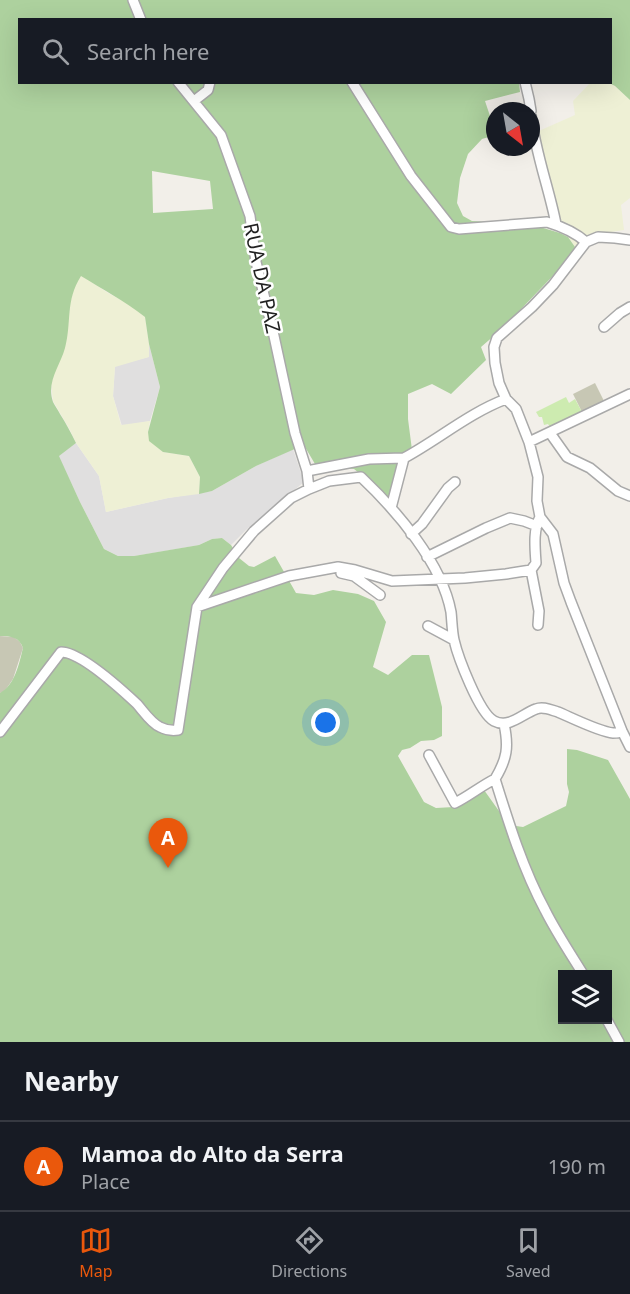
<!DOCTYPE html>
<style>
body{margin:0;font-family:"Noto Sans",sans-serif;background:#242831;color:#f1f3f6}
.controls{position:absolute;right:18px;bottom:18px;display:grid;overflow:hidden;border-radius:0px;box-shadow:0 6px 24px #0002}
.controls button{width:54px;height:54px;display:grid;place-items:center;padding:0;border:0;border-bottom:2px solid #363941;background:#171b24;color:#f1f3f6;font:30px sans-serif}
.compass{position:absolute;left:486px;top:102px;width:54px;height:54px;border-radius:50%;background:#171b24;box-shadow:0 6px 24px #0002;rotate:149deg}
.you{position:absolute;left:326px;top:723px;width:21px;height:21px;margin:-15px;border:4px solid #fff;border-radius:50%;background:#1a73e8;box-shadow:0 0 0 9px #1a73e833}
.badge{display:grid;place-items:center;width:39px;height:39px;border-radius:50%;background:#ea580c;color:#fff;font-size:20px;font-weight:700}
.pin{position:absolute;translate:-50% -50px;filter:drop-shadow(0 2px 3px #0008)}
.pin::after{content:'';position:absolute;top:32px;width:21px;height:18px;background:inherit;clip-path:polygon(0 0,100% 0,50% 100%)}
.list{margin:0;padding:0;list-style:none}
h2{display:flex;justify-content:space-between;align-items:center;height:78px;margin:0;padding:0 24px;font-size:26px}
h2 small{font-size:20px;font-weight:400;color:#9ea1a6}
.list li{display:grid;grid-template-columns:39px 1fr auto;gap:18px;align-items:center;box-sizing:border-box;height:90px;padding:0 24px;border-top:2px solid #363941}
.list b{display:block;font-size:22px;white-space:nowrap}
.list p{margin:0;font-size:20px;white-space:nowrap;color:#9ea1a6}
.list em{font-size:20px;font-style:normal;color:#9ea1a6}
.icon{flex:none;width:33px;height:33px;fill:none;stroke:currentColor;stroke-width:2;stroke-linecap:round;stroke-linejoin:round}
.map{position:relative;flex:none;width:630px;height:1042px;overflow:hidden}
.search{position:absolute;background:#171b24;box-shadow:0 6px 24px #0002;left:18px;right:18px;top:18px;height:66px;display:flex;align-items:center;gap:15px;box-sizing:border-box;padding:0 21px;border-radius:0px;color:#9ea1a6;font-size:22px}
.sheet{height:168px;background:#171b24}
nav{display:flex;justify-content:space-around;align-items:center;box-sizing:border-box;height:84px;border-top:2px solid #363941;background:#171b24;font-size:16px;color:#9ea1a6}
nav a{display:grid;justify-items:center;gap:3px}
nav .on{color:#ea580c}
.map>svg:first-child{display:block}
</style>
<div class="map">
<svg width="630" height="1042" viewBox="0 0 630 1042">
<rect width="100%" height="100%" fill="#f2efe9"/>
<path fill="#e0dfdf" d="M149,344L160,387L150,421L122,426L113,396L115,366L148,357Z
M76,443L99,476L106,512L168,498L212,491L256,466L293,449L304,482L246,530L231,545L222,538L212,539L199,545L165,551L134,556H118L104,549L80,502L58,455Z"/>
<path fill="#c7c7b4" d="M595,383L604,401L582,412L573,394Z
M0,636L14,637L20,642L23,648L13,679L4,692L0,693Z"/>
<path fill="#eef0d5" d="M590,83H609L615,86L630,100V198L621,205L624,230L598,234L575,247L568,237L560,233L555,205L532,134L575,115L573,101Z
M81,275L108,293L129,304L145,317L149,344V357L115,367L113,396L121,425L150,421L148,432L163,452L189,456L200,477L199,494L168,498L106,512L99,476L76,443L70,430L53,401L51,382L68,325L70,302L74,287Z"/>
<path fill="#cdebb0" d="M566,397L569,403L575,399L582,412L550,427L548,424L544,425L542,417H539L536,412Z"/>
<path fill="#add19e" fill-rule="evenodd" d="M0,0H630V100L615,86L609,83L610,82V20H20V82L519,83L520,92L485,101L495,131V135L482,139L468,154L460,178L457,203L463,216L472,221L530,224L560,233L568,237L575,247L569,259L503,328L481,347L486,360L451,394L432,384L408,394V419L412,450L399,485L387,498L376,486L354,469L315,464L305,447L297,448L256,466L212,491L199,494L200,477L189,456L163,452L149,441L148,432L160,387L149,344L145,317C125,301 102,289 81,276C65,301 72,322 65,348C60,366 46,382 53,402C55,406 58,410 60,414C66,423 71,433 76,443L59,456L80,502L104,549L118,556H134L199,545L212,539L222,538L231,545L239,558L249,566L254,567L275,556L296,593L314,595L333,590L358,594L374,601L386,622L373,667L388,675L412,655H429L442,707V736L434,740L421,741L410,748L402,750L398,756L424,802L436,808L454,807L484,790L509,825L523,827L566,806L569,792L567,784V749L577,750L608,760L630,799V1042H0V693C15,685 19,664 23,648C19,637 11,636 0,636ZM152,171L210,181L213,209L153,213ZM562,974H608V1020H562Z"/>
<g fill="none" stroke-linecap="round" stroke-linejoin="round">
<defs>
<path id="minor" d="M133,0L141,20
M178,82L221,135L250,216L256,262L274,336L295,433L307,471L309,489
M352,82L411,176L451,227L459,229L547,222C560,226 576,233 586,242
M525,82L529,99L531,111
M194,101L208,90L210,82
M531,115C535,152 549,188 556,224
M630,240L615,238L598,237L586,242L553,285L532,307L497,338L494,347L495,363L499,383L506,399L516,409L529,442L538,477L537,501L540,517L553,534L564,583L571,602L622,731L630,747
M604,327L620,313L630,307
M550,433L567,457L590,468L618,491L630,496
M529,442L630,394
M307,471L369,459L404,458
M391,508L404,458C439,439 469,413 506,399
M411,534L422,524L448,488L455,482
M427,557L486,528L510,518L524,521L537,526
M531,570L539,611L538,625
M341,573L354,576L380,595
M197,607L289,576L338,567L355,570L392,581L465,578L506,574L531,570L536,563C535,548 533,530 540,517
M428,626L454,640
M504,724C509,747 507,759 495,779C509,824 523,869 545,910C556,932 570,953 583,974
M0,732L61,652C81,652 122,690 137,704C144,712 151,723 160,727C166,730 172,731 178,730L197,607L223,568L254,531L291,498L309,489L329,481L361,477C396,510 442,563 451,612C452,621 452,631 454,640C458,657 479,713 494,721C509,729 522,714 536,709C543,706 551,710 558,712C572,718 600,732 613,733C618,733 618,733 622,731
M429,755L455,803C469,796 481,786 495,779
M607,1020L619,1042"/>
</defs>
<use href="#minor" stroke="#a9a9a9" stroke-width="12"/>
<use href="#minor" stroke="#fff" stroke-width="9"/>
</g>
<g text-anchor="middle" stroke-width="5" stroke-linejoin="round" paint-order="stroke">
<g font-size="20" fill="#222" stroke="#fff">
<text transform="translate(262 278) rotate(78)" y="7">RUA DA PAZ</text>
</g>
</g>
</svg>
<div class="controls">
<button><svg class="icon" aria-label="layers" viewBox="0 0 24 24"><path d="M12 4l9 5-9 5-9-5zM3 14l9 5 9-5"/></svg></button>
</div>
<svg class="compass" viewBox="-18 -18 36 36"><path d="M0-13l5 13h-10z" fill="#e53935"/><path d="M0 13l5-13h-10z" fill="#9ea1a6"/></svg>
<div class="you"></div>
<div class="pin badge" style="left:168px;top:868px">A</div>
<div class="search"><svg class="icon" aria-label="search" viewBox="0 0 24 24"><circle cx="10" cy="10" r="6"/><path d="M15 15l6 6"/></svg>Search here</div>
</div>
<section class="sheet">
<h2>Nearby<small></small></h2>
<ul class="list">
<li><span class="badge">A</span><div><b>Mamoa do Alto da Serra</b><p>Place</p></div><em>190 m</em></li>
</ul>
</section>
<nav>
<a class="on"><svg class="icon" aria-label="map" viewBox="0 0 24 24"><path d="M3 6l6-2 6 2 6-2v14l-6 2-6-2-6 2zM9 4v14M15 6v14"/></svg>Map</a>
<a><svg class="icon" aria-label="directions" viewBox="0 0 24 24"><path d="M12 3l9 9-9 9-9-9zM9 14v-3h6M13 9l2 2-2 2"/></svg>Directions</a>
<a><svg class="icon" aria-label="saved" viewBox="0 0 24 24"><path d="M7 4h10v16l-5-4-5 4z"/></svg>Saved</a>
</nav>
